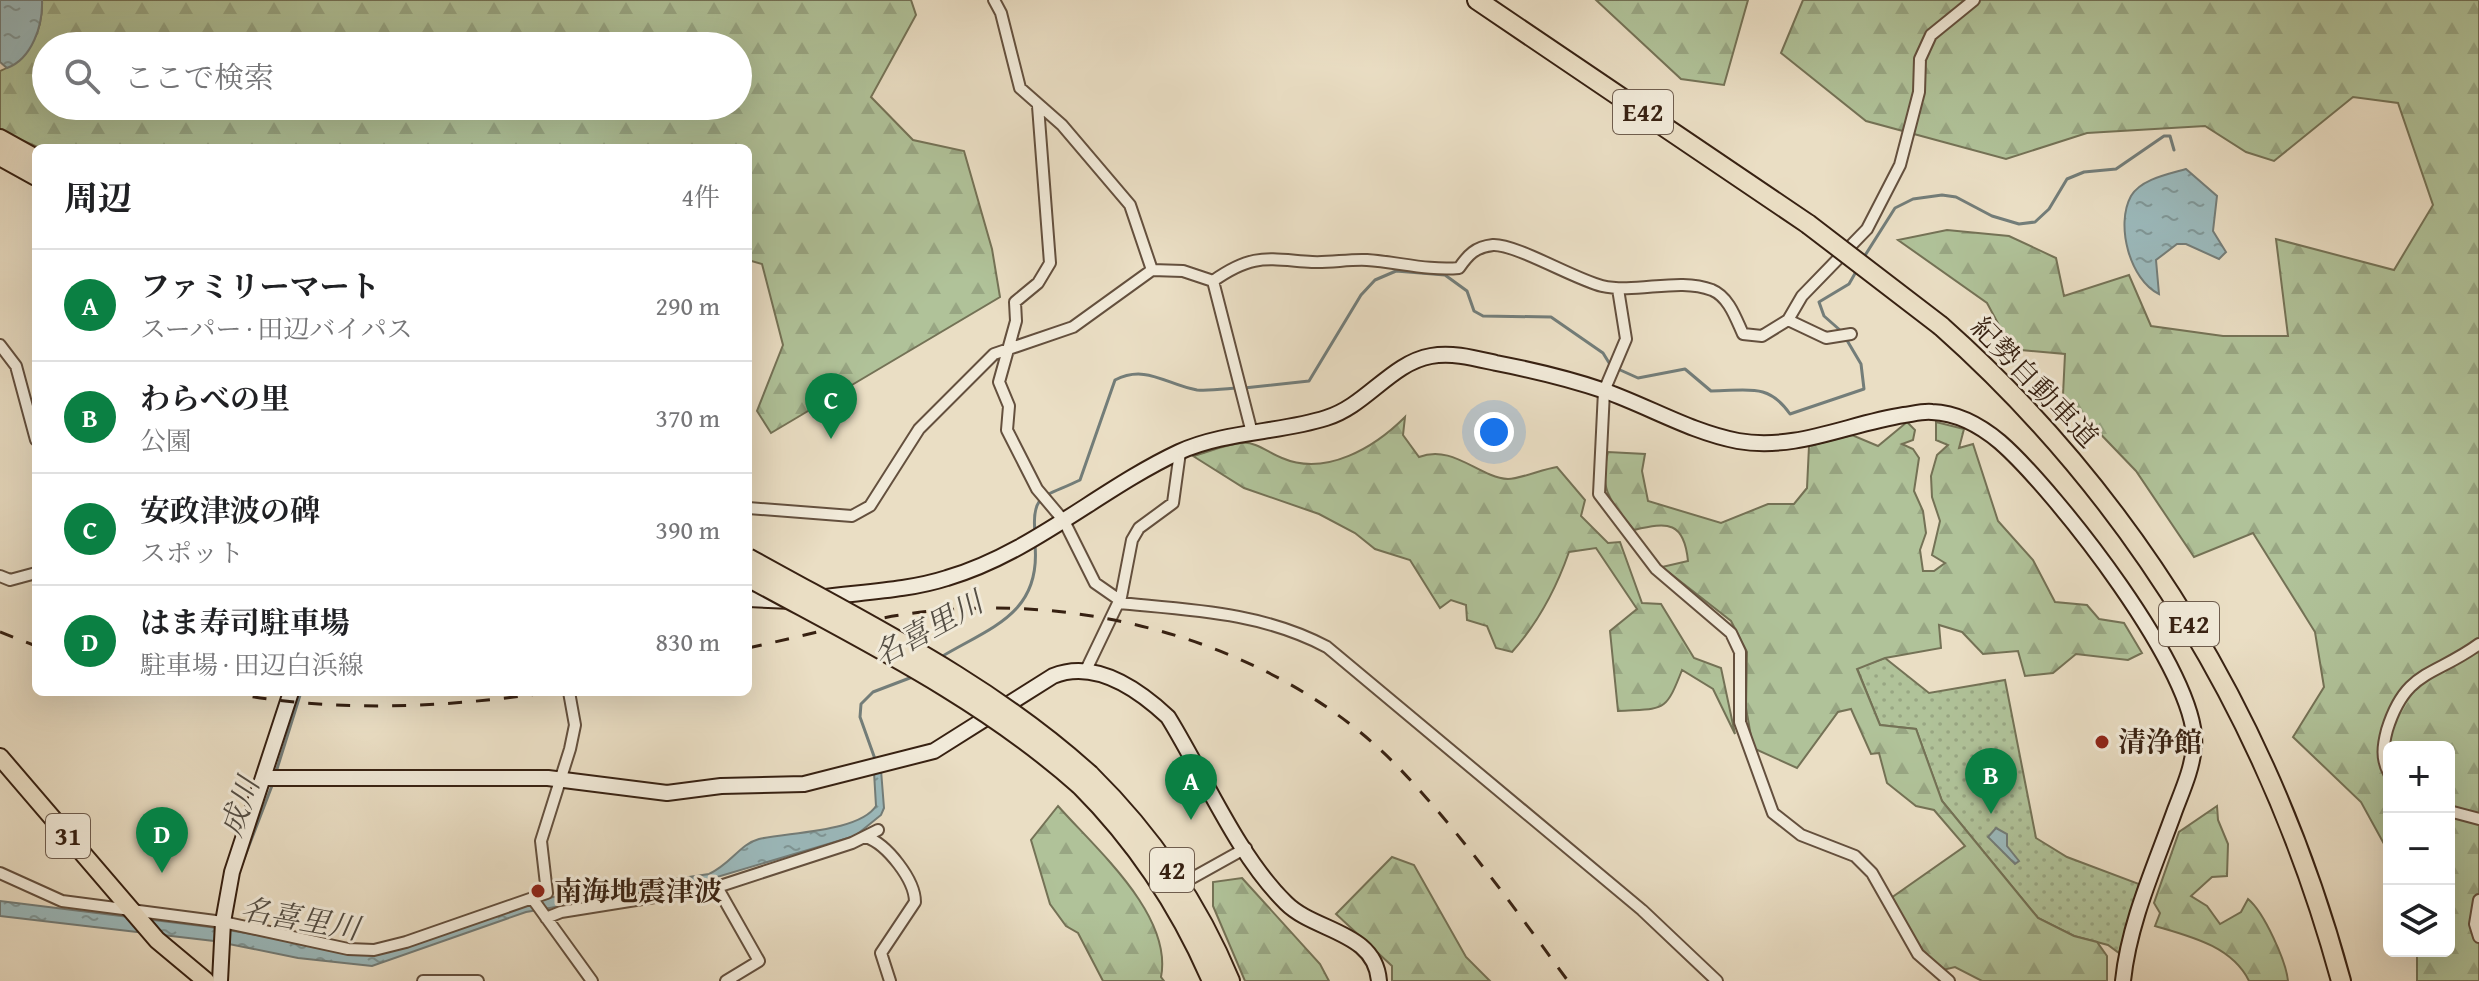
<!DOCTYPE html>
<html lang="ja">
<meta charset="utf-8">
<style>
body{margin:0;font-family:"Gentium Book Plus","Noto Serif JP",serif;background:#f2f2f2;color:#202124}
.controls{position:absolute;right:24px;bottom:24px;display:grid;overflow:hidden;border-radius:12px;box-shadow:0 8px 32px #0002}
.controls button{width:72px;height:72px;display:grid;place-items:center;padding:0;border:0;border-bottom:2px solid #e0e0e0;background:#fff;color:#202124;font:40px sans-serif}
.you{position:absolute;left:1494px;top:432px;width:28px;height:28px;margin:-20px;border:6px solid #fff;border-radius:50%;background:#1a73e8;box-shadow:0 0 0 12px #1a73e833}
.badge{display:grid;place-items:center;width:52px;height:52px;border-radius:50%;background:#0b8043;color:#fff;font-size:26px;font-weight:700}
.pin{position:absolute;translate:-50% -66px;filter:drop-shadow(0 2px 4px #0008)}
.pin::after{content:'';position:absolute;top:42px;width:28px;height:24px;background:inherit;clip-path:polygon(0 0,100% 0,50% 100%)}
.list{margin:0;padding:0;list-style:none}
h2{display:flex;justify-content:space-between;align-items:center;height:104px;margin:0;padding:0 32px;font-size:34px}
h2 small{font-size:26px;font-weight:400;color:#757577}
.list li{display:grid;grid-template-columns:52px 1fr auto;gap:24px;align-items:center;box-sizing:border-box;height:112px;padding:0 32px;border-top:2px solid #e0e0e0}
.list b{display:block;font-size:30px;white-space:nowrap}
.list p{margin:0;font-size:26px;white-space:nowrap;color:#757577}
.list em{font-size:26px;font-style:normal;color:#757577}
.icon{flex:none;width:44px;height:44px;fill:none;stroke:currentColor;stroke-width:2;stroke-linecap:round;stroke-linejoin:round}
.map{position:relative;flex:none;width:2479px;height:981px;overflow:hidden}
.search{position:absolute;background:#fff;box-shadow:0 8px 32px #0002;left:32px;top:32px;width:720px;height:88px;display:flex;align-items:center;gap:20px;box-sizing:border-box;padding:0 28px;border-radius:44px;color:#757577;font-size:30px}
.panel{position:absolute;background:#fff;box-shadow:0 8px 32px #0002;left:32px;top:144px;width:720px;height:552px;border-radius:12px}
.map>svg:first-child{display:block}
</style>
<div class="map">
<svg width="2479" height="981" viewBox="0 0 2479 981">
<defs>
<pattern id="grass-dots" width="8" height="8" patternUnits="userSpaceOnUse" patternTransform="scale(2)"><rect width="8" height="8" fill="#b0c299"/><path d="M2 2h.1M6 6h.1" fill="none" stroke="#98a683" stroke-width="1.8" stroke-linecap="round"/></pattern>
<pattern id="forest-firs" width="22" height="20" patternUnits="userSpaceOnUse" patternTransform="scale(2)"><rect width="22" height="20" fill="#b0c299"/><path d="M5 1l3.5 6h-7zM16 11l3.5 6h-7z" fill="#98a683"/></pattern>
<pattern id="water-ripples" width="26" height="14" patternUnits="userSpaceOnUse" patternTransform="scale(2)"><rect width="26" height="14" fill="#9bbabd"/><path d="M2 4q2-2 4 0t4 0M15 11q2-2 4 0t4 0" fill="none" stroke="#7f9798"/></pattern>
</defs>
<rect width="100%" height="100%" fill="#eadec4"/>
<filter id="stains"><feTurbulence type="fractalNoise" baseFrequency=".0025" numOctaves="4"/><feColorMatrix values="0 0 0 0 .2 0 0 0 0 .09 0 0 0 0 .02 0 0 0 .5 -.17"/></filter>
<radialGradient id="worn" r=".72"><stop offset=".6" stop-color="#630" stop-opacity="0"/><stop offset="1" stop-color="#630" stop-opacity=".3"/></radialGradient>
<path fill="url(#grass-dots)" stroke="#747256" stroke-width="2" d="M1885,658L1929,693L2005,680L2036,838L2067,857L2139,884L2119,953L2108,945L2074,936L2038,918L1942,801L1916,729L1880,725L1857,668Z"/>
<path fill="url(#forest-firs)" stroke="#747256" stroke-width="2" fill-rule="evenodd" d="M42,0H911L916,15L871,97L913,140L964,151L992,249L1000,297L771,433L757,411L783,345L762,264L748,260V148H40L0,131V71C30,59 43,31 42,0ZM46,46H738V106H46Z
M1596,0H1748L1724,85L1681,79Z
M1803,0H2479V981H2417V951H2449V747H2389V853L2361,802L2293,737L2324,687L2315,632L2253,533L2194,557L2136,471L2063,395L2065,354L2021,350L2001,329L1987,303L1898,240L1947,230L2009,236L2056,258L2064,296L2129,275L2151,326L2223,336H2288L2276,239L2394,270L2433,205L2398,103L2353,97L2274,161L2246,152L2205,126L2087,133L2006,159L1866,121L1781,53Z
M1405,417L1403,435L1419,457C1453,444 1478,477 1508,479C1520,479 1543,469 1557,467L1585,500L1581,516L1608,543L1620,542L1642,603L1661,604L1694,658L1721,668L1735,734L1713,689L1682,670C1665,714 1664,708 1618,711L1610,631L1637,609L1596,548L1569,552C1556,589 1538,623 1512,652L1496,648L1487,626L1467,620L1466,605L1451,600L1440,608L1410,560L1375,549L1355,533L1319,514L1244,488L1193,456C1209,452 1226,444 1242,443C1255,441 1269,453 1282,458C1326,477 1375,447 1405,417Z
M1907,422L1915,430L1913,440L1902,444L1913,449L1919,458L1914,491L1923,511L1926,533L1920,550L1923,571H1934L1945,563L1932,555L1940,521L1932,497L1931,476L1937,455L1948,445L1936,440V422L1964,429L1959,448L1973,444L1998,521L2033,560L2055,602L2087,605L2099,619L2124,623L2142,653L2128,660L2076,654L2053,673L2025,676L2018,651L1983,654L1962,632L1939,625L1941,648L1885,658L1857,669L1880,725L1916,729L1942,801L2038,918L2074,936L2097,942L2107,956V981H1982L1955,967L1943,970L1923,951L1891,898L1965,846L1934,810L1916,806L1887,783L1879,753L1871,754L1851,709L1838,712L1797,768L1753,748L1746,708L1747,652L1731,621L1662,567L1688,561C1684,521 1668,522 1634,530C1611,502 1598,490 1608,452L1645,454L1642,471L1648,501L1721,523L1768,504H1794L1807,488L1809,446L1852,435L1878,446Z
M1058,806C1096,849 1173,915 1161,977L1164,981H1103L1078,933L1066,926L1050,904L1031,840Z
M2217,806L2218,820L2228,844L2227,876L2212,877L2191,896L2207,906L2220,924L2241,912L2248,899C2264,912 2286,961 2288,981H2249C2232,946 2189,936 2155,926L2160,913L2154,903L2179,832Z
M1392,857L1414,865L1466,957L1490,981H1392V966L1336,914Z
M1242,878L1320,964L1329,981H1245L1213,906V882Z"/>
<path fill="url(#water-ripples)" stroke="#737d79" stroke-width="2" d="M0,0H42C43,25 32,59 7,68L0,62Z
M2186,169L2217,196L2213,231L2226,252L2219,259L2186,244H2177L2156,260L2159,294C2130,280 2115,225 2131,196C2141,179 2169,174 2186,169Z
M881,770L884,808L881,815L855,836L697,883L526,912L372,966L298,958L214,941L0,916V901L210,927L377,955L547,898L709,874C731,864 740,844 759,839C789,832 859,832 876,806L874,772Z
M1996,828L2007,834V846L2019,861L2015,864L1988,837Z"/>
<g fill="none" stroke-linecap="round" stroke-linejoin="round">
<path stroke="#737d79" stroke-width="3" d="M1864,257L1895,208L1913,199L1942,195L1956,197L1992,216L2019,224L2035,222L2049,209L2067,179L2084,172L2116,169L2164,136H2170L2174,150
M1841,331L1824,316L1819,302L1849,284L1857,270
M1618,369L1638,378L1685,369L1711,391C1747,391 1768,382 1790,414L1864,389L1861,364L1845,337
M1244,388L1309,381L1361,295L1375,280L1396,271L1445,275L1467,291L1474,311L1483,316L1551,317L1603,353L1611,366
M1035,533C1031,492 1046,497 1080,480L1115,380C1146,364 1167,385 1197,390C1209,391 1224,389 1237,388
M941,657C991,627 1041,614 1035,545
M875,759L860,717L861,704L873,692L915,676
M276,772L301,692
M237,877L273,783"/>
<defs>
<path id="street" d="M994,0L1001,13L1020,88L1062,125L1130,205L1152,270
M1038,106L1050,263L1038,283L1015,302L1016,321L999,382L1009,406L1007,430L1037,489L1064,521L1095,583L1118,599
M1213,281C1253,253 1266,259 1312,262C1330,263 1349,259 1367,260C1397,262 1429,271 1459,268C1468,255 1475,247 1493,245C1516,244 1574,279 1602,286C1637,294 1678,277 1712,290C1729,297 1736,319 1743,334L1762,336L1788,320L1802,296L1867,229L1900,165L1919,92L1920,59L1931,35L1974,0
M1618,289L1626,339L1604,391L1599,494L1656,569L1731,633L1740,652V722L1773,813L1801,835L1855,856L1872,873L1918,954L1949,981
M1788,320L1826,338L1851,334
M0,345L16,366L36,440
M748,508L852,516L870,506L919,429L994,354L1073,327L1152,270L1183,271L1213,281L1252,433
M0,576L10,580L36,573
M1119,603C1191,610 1261,612 1327,647L1642,910L1717,981
M1086,670L1121,597L1132,540L1139,528L1173,503L1180,452
M2389,773C2381,759 2383,745 2387,730C2406,669 2434,677 2479,644
M2449,811L2479,819
M866,837C887,844 915,880 915,902L881,953L890,981
M0,873L62,901L223,922L348,949L374,950L406,942L547,893L541,841L570,749L575,725L569,692
M717,887L759,961L726,981
M1176,887L1246,848
M532,898L592,981
M2479,900L2475,924L2479,937
M546,918L561,912L717,887L852,843L878,830
M423,981H478"/>
<path id="secondary" d="M817,598C859,592 907,591 947,578C1032,553 1100,489 1179,452C1225,431 1279,433 1326,418C1366,406 1391,363 1431,356C1452,352 1474,358 1496,363C1532,370 1570,379 1605,391C1650,407 1691,432 1738,441C1796,451 1847,424 1904,415C1912,414 1923,411 1932,412C1957,413 1981,426 2000,442C2054,489 2202,676 2194,747C2192,769 2183,789 2175,810C2155,866 2129,922 2123,981
M748,599L792,601
M265,778H548L667,793L721,786L804,784L934,751L1053,676C1095,659 1138,689 1168,717C1204,775 1237,855 1286,903C1315,932 1375,931 1379,981
M220,981L223,922L232,872L291,692"/>
<path id="primary" d="M0,757L157,940L206,981"/>
<path id="highway" d="M1477,0L1808,224
M0,139L36,159
M0,156L36,176
M1941,326C2138,501 2272,727 2341,981
M1090,775C1151,835 1197,901 1230,981
M1080,785C1137,842 1180,907 1212,981"/>
</defs>
<use href="#street" stroke="#64503e" stroke-width="14"/>
<use href="#secondary" stroke="#372112" stroke-width="18"/>
<use href="#primary" stroke="#372112" stroke-width="20"/>
<use href="#highway" stroke="#372112" stroke-width="22"/>
<use href="#street" stroke="#f1ead9" stroke-width="10"/>
<use href="#secondary" stroke="#f1ead9" stroke-width="14"/>
<use href="#primary" stroke="#eadec4" stroke-width="16"/>
<use href="#highway" stroke="#eadec4" stroke-width="18"/>
<path stroke="#372112" stroke-width="3" stroke-dasharray="14 14" stroke-linecap="butt" d="M0,632L36,646
M748,648C809,635 870,617 932,611C1094,594 1283,647 1399,768C1461,833 1515,909 1568,981
M225,692C332,713 443,708 551,692"/>
<defs>
<path id="highway-bridge" d="M1808,224L1941,326
M748,558C866,624 989,683 1090,775
M748,577C863,640 981,697 1080,785"/>
</defs>
<use href="#highway-bridge" stroke="#372112" stroke-width="22" stroke-linecap="butt"/>
<use href="#highway-bridge" stroke="#eadec4" stroke-width="18"/>
</g>
<g fill="#8f2418" stroke="#f1ead9" stroke-width="3">
<circle cx="2102" cy="742" r="8"/>
<circle cx="538" cy="891" r="8"/>
</g>
<g text-anchor="middle" stroke-width="6" stroke-linejoin="round" paint-order="stroke">
<g fill="#f1ead9" stroke="#6f5d4e" stroke-width="2">
<rect x="1613" y="90" width="60" height="44" rx="6"/>
<rect x="2159" y="602" width="60" height="44" rx="6"/>
<rect x="46" y="814" width="44" height="44" rx="6"/>
<rect x="1150" y="848" width="44" height="44" rx="6"/>
</g>
<g font-size="26" font-weight="bold" fill="#372112">
<text x="1643" y="121">E42</text>
<text x="2189" y="633">E42</text>
<text x="68" y="845">31</text>
<text x="1172" y="879">42</text>
</g>
<g font-size="28" fill="#372112" stroke="#f1ead9">
<text transform="translate(2035 382) rotate(46)" y="10">紀勢自動車道</text>
</g>
<g font-size="28" font-weight="bold" fill="#372112" stroke="#f1ead9" text-anchor="start">
<text x="2118" y="752">清浄館</text>
<text x="554" y="901">南海地震津波</text>
</g>
<g font-size="30" font-style="italic" fill="#554f45" stroke="#f1ead9">
<text transform="translate(928 629) rotate(-29)" y="10">名喜里川</text>
<text transform="translate(240 807) rotate(-71)" y="10">成川</text>
<text transform="translate(300 919) rotate(10)" y="10">名喜里川</text>
</g>
</g>
<rect width="100%" height="100%" filter="url(#stains)"/>
<rect width="100%" height="100%" fill="url(#worn)"/>
</svg>
<div class="controls">
<button>+</button>
<button>−</button>
<button><svg class="icon" aria-label="layers" viewBox="0 0 24 24"><path d="M12 4l9 5-9 5-9-5zM3 14l9 5 9-5"/></svg></button>
</div>
<div class="you"></div>
<div class="pin badge" style="left:1191px;top:820px">A</div>
<div class="pin badge" style="left:1991px;top:814px">B</div>
<div class="pin badge" style="left:831px;top:439px">C</div>
<div class="pin badge" style="left:162px;top:873px">D</div>
<div class="search"><svg class="icon" aria-label="search" viewBox="0 0 24 24"><circle cx="10" cy="10" r="6"/><path d="M15 15l6 6"/></svg>ここで検索</div>
<section class="panel">
<h2>周辺<small>4件</small></h2>
<ul class="list">
<li><span class="badge">A</span><div><b>ファミリーマート</b><p>スーパー · 田辺バイパス</p></div><em>290 m</em></li>
<li><span class="badge">B</span><div><b>わらべの里</b><p>公園</p></div><em>370 m</em></li>
<li><span class="badge">C</span><div><b>安政津波の碑</b><p>スポット</p></div><em>390 m</em></li>
<li><span class="badge">D</span><div><b>はま寿司駐車場</b><p>駐車場 · 田辺白浜線</p></div><em>830 m</em></li>
</ul>
</section>
</div>
